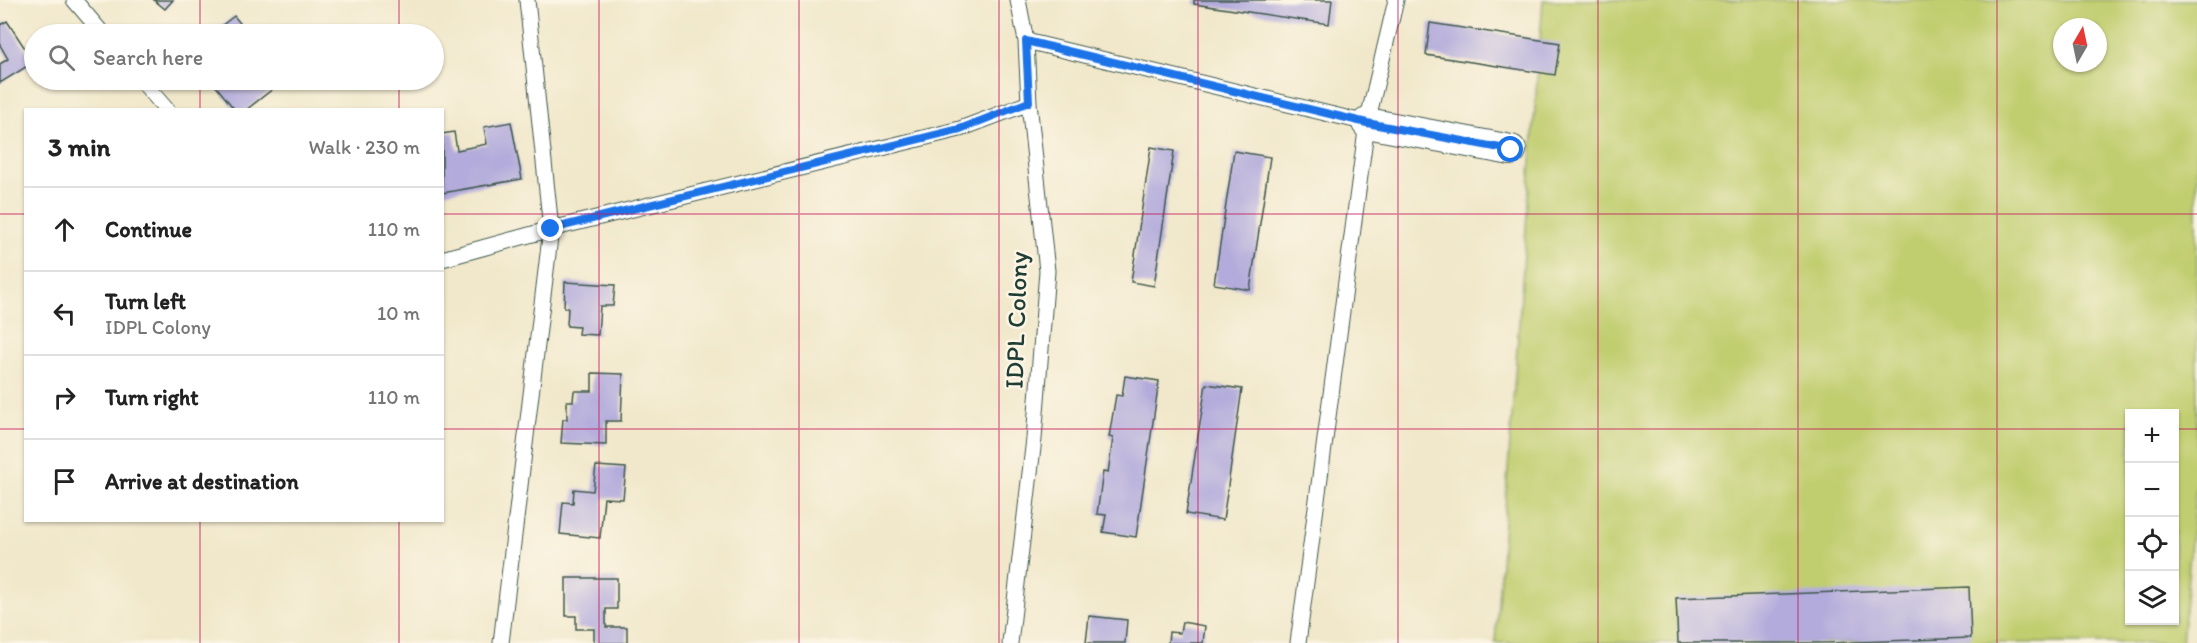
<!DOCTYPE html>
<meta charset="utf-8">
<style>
body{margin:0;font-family:Itim,sans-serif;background:#f2f2f2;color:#222}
.controls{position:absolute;right:18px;bottom:18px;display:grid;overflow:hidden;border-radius:0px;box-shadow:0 2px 4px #0004}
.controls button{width:54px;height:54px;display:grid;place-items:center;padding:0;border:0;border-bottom:2px solid #e0e0e0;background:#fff;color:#222;font:30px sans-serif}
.compass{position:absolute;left:2053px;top:18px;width:54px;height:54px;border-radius:50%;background:#fff;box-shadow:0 2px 4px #0004;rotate:9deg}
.stop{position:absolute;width:18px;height:18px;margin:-14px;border:4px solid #1a73e8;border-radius:50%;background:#fff}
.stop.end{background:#1a73e8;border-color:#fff;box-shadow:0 2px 6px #0008}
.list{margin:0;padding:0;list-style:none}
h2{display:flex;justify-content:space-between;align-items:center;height:78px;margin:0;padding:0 24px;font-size:26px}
h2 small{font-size:20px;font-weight:400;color:#767676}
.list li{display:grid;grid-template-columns:39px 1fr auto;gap:18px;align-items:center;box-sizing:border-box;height:84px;padding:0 24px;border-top:2px solid #e0e0e0}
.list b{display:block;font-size:22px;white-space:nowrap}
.list p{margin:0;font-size:20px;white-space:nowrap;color:#767676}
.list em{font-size:20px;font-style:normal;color:#767676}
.icon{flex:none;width:33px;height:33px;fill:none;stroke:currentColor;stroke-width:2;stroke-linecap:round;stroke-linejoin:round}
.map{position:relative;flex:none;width:2197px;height:643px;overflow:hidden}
.search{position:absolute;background:#fff;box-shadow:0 2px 4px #0004;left:24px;top:24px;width:420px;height:66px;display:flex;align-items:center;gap:15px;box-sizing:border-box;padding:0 21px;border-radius:33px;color:#767676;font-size:22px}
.panel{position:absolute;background:#fff;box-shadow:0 2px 4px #0004;left:24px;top:108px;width:420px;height:414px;border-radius:0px}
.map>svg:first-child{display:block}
</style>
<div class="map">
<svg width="2197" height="643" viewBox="0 0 2197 643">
<rect width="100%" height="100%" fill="#fcf5e5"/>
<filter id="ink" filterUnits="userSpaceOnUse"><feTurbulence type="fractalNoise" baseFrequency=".0167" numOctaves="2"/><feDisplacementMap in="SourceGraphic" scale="12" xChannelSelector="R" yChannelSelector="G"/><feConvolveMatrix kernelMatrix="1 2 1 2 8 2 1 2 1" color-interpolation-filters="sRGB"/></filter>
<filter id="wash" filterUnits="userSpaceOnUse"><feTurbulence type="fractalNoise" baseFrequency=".008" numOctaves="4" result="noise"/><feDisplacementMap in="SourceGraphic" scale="24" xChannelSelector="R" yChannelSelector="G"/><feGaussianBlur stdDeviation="1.35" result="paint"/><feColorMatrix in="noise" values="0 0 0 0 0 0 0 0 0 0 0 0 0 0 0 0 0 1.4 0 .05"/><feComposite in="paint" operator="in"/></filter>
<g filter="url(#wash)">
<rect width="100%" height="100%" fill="#f1e8cb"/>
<path fill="#c1ce70" stroke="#708652" stroke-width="1.5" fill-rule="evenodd" d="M1543,0H2197V476L2182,643H1495ZM2062,27H2098V63H2062ZM2130,414H2174V620H2130Z"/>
<g id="blocks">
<path fill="#b2abdb" d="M154,0H173L165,9Z
M1194,0H1332L1329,24L1194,4Z
M234,16L249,34H211Z
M7,21L34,62L0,83V64L8,59L0,45V25Z
M1430,23L1560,43L1555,75L1426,55Z
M211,80H284L246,110H235Z
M511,122L522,179L442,193V134L454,132L457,150L487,144L484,127Z
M1151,147L1174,151L1154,286L1131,282Z
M1234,151L1270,157L1250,290L1214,284Z
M565,282L615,285L613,306H600L598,335L578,334L579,327L567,326L568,308H564Z
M592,373L623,374L621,421H606V445L561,443L563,419H567V401H573L574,391H592Z
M1125,376L1159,381L1136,537L1103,532L1106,515L1097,514L1103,472L1108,473L1113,438L1109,437L1116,395L1122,396Z
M1206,384L1242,389L1223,520L1186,514Z
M596,466L626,468L623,499L604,498L600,538L560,534L563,502L573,503L574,489L593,491Z
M566,578H617V609H606V627H627V643H594V629H576V616H566Z
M1969,587L1971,638L1828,643H1678L1676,598Z
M1089,616L1127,620L1125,643H1086Z
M1182,622L1205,626L1203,643H1168L1169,632L1180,633Z"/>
</g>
</g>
<g filter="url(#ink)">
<use href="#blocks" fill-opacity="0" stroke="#3e574b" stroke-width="1.5"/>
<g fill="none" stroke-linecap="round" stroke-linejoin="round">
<defs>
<path id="lane" d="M74,0L103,34
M1026,41L1367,123L1298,643
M141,80L167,110
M1367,123L1396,0
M442,259L551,229L960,129L1029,103
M501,643L551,229L527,0
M1010,643L1034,439L1047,271L1029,103L1026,41L1018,0"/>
<path id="street" d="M1367,123L1511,150"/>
</defs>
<use href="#lane" stroke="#3e574b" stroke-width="17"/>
<use href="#street" stroke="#3e574b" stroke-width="32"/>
<use href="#lane" stroke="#fff" stroke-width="15"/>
<use href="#street" stroke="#fff" stroke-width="30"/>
</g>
</g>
<g fill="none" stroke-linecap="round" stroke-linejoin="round" filter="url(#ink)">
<path stroke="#1a73e8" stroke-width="8" d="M551,229L960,129L1029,102L1026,41L1367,123L1511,150"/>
</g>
<path fill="none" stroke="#c2185b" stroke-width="1.5" stroke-opacity="0.55" d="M200,0V34M399,0V34M599,0V643M799,0V643M999,0V643M1198,0V643M1398,0V643M1598,0V643M1798,0V643M1997,0V643M200,80V110M399,80V110M0,214H26M442,214H2197M0,429H26M442,429H2130M2174,429H2197M200,520V643M399,520V643"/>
<g text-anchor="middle" stroke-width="5" stroke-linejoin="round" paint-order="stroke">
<g font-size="26" fill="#1f3d34" stroke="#fcf5e5">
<text transform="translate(1016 320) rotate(-88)" y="9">IDPL Colony</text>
</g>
</g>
</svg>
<div class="controls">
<button>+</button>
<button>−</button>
<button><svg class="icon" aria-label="locate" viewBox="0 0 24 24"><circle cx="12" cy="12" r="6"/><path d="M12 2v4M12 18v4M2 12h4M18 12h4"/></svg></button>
<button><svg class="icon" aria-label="layers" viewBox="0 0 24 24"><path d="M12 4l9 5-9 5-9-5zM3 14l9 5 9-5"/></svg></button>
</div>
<svg class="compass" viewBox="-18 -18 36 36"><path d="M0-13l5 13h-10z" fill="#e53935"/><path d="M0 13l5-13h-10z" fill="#767676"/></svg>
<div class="stop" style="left:1511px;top:150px"></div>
<div class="stop end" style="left:551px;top:229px"></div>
<div class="search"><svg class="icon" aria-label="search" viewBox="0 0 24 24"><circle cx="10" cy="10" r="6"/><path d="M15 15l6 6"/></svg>Search here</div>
<section class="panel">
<h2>3 min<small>Walk · 230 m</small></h2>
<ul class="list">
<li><svg class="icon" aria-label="ahead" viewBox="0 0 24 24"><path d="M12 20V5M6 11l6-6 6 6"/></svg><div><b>Continue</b></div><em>110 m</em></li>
<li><svg class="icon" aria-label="left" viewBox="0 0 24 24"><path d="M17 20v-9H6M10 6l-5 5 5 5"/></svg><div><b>Turn left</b><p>IDPL Colony</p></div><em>10 m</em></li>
<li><svg class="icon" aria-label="right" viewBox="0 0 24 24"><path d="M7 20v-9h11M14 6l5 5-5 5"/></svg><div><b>Turn right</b></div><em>110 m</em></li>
<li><svg class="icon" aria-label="arrive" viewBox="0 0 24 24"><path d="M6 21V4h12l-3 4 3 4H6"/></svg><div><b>Arrive at destination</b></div></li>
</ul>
</section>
</div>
